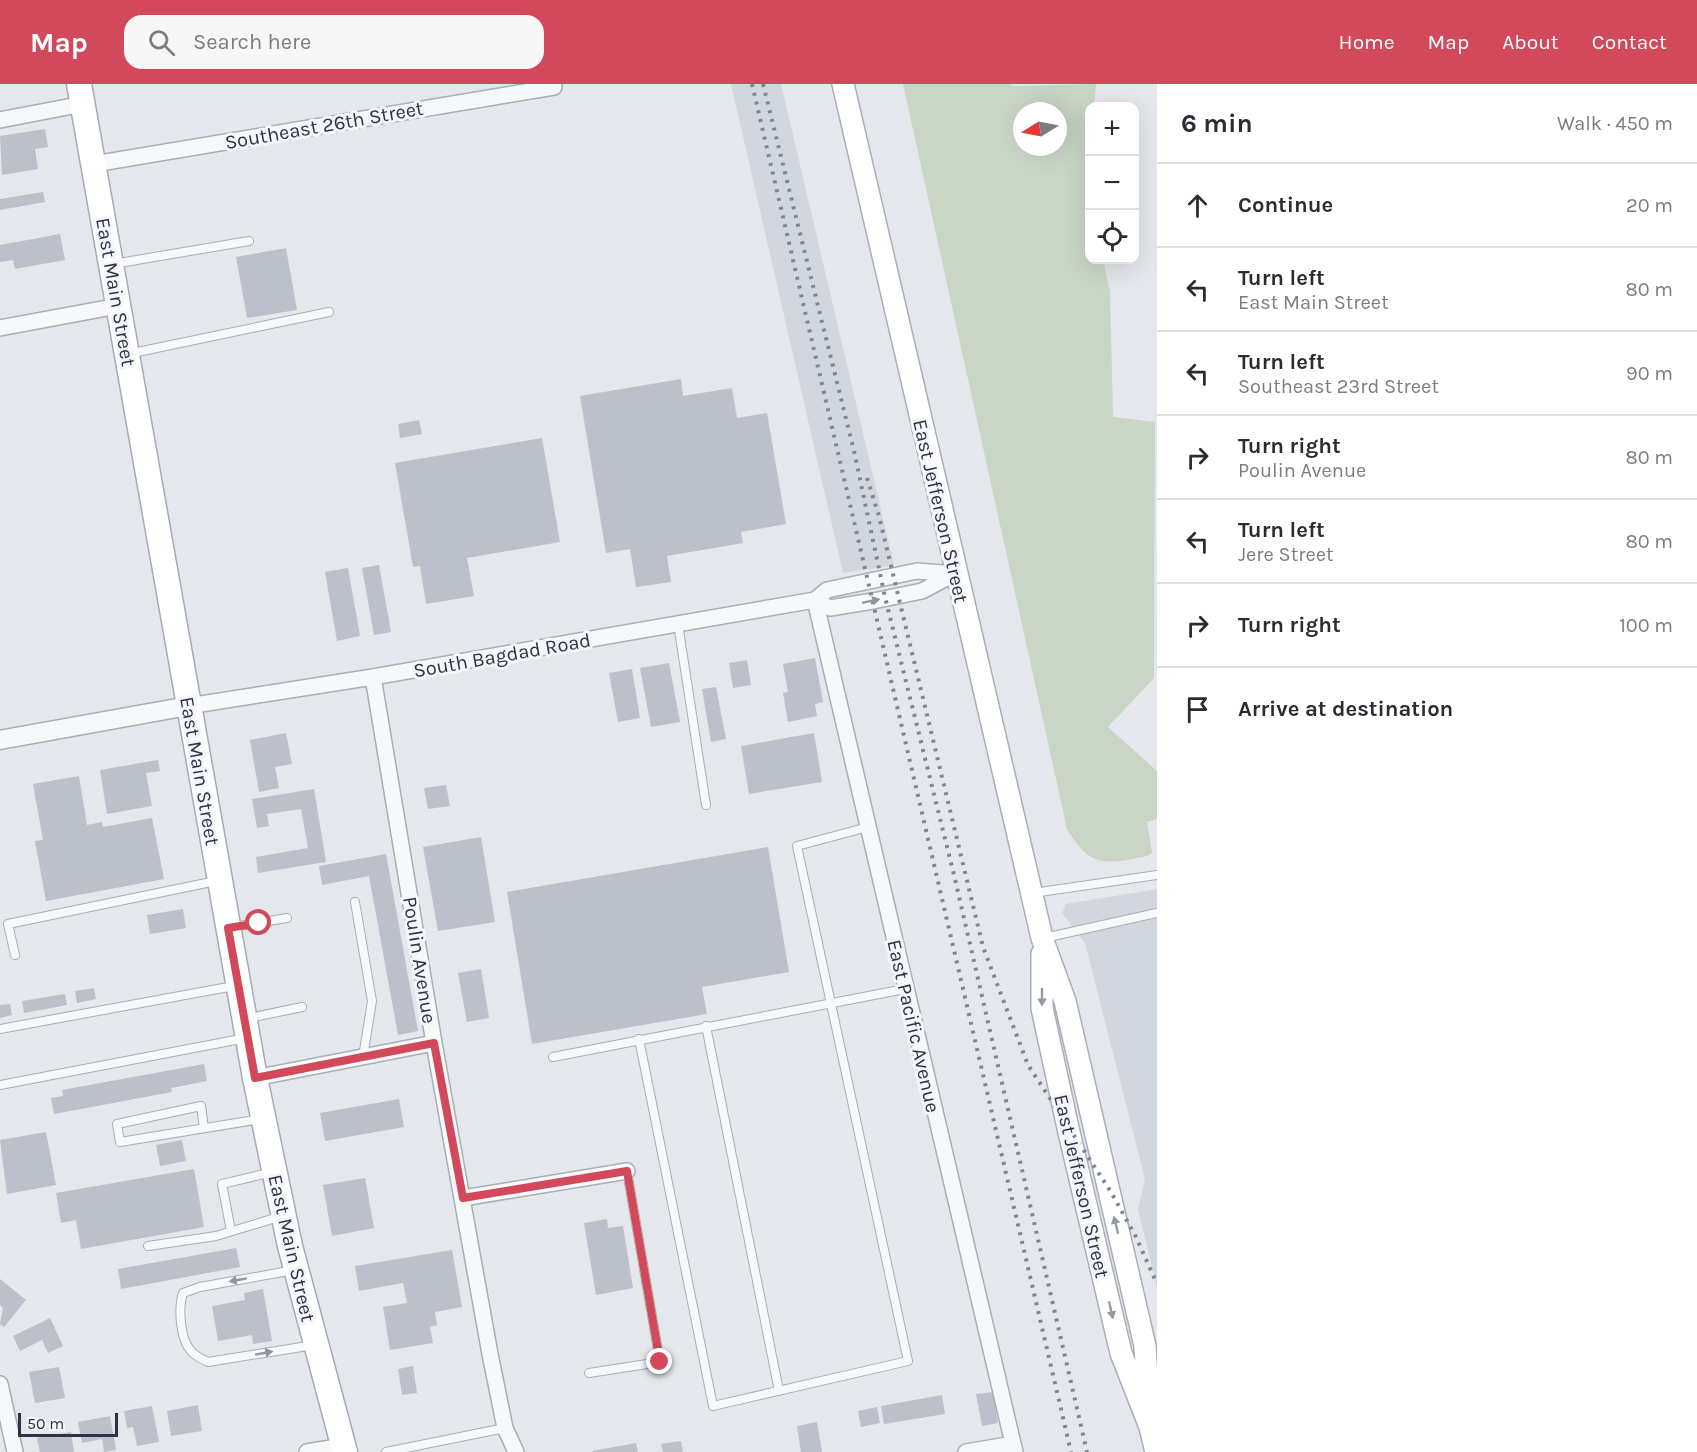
<!DOCTYPE html>
<meta charset="utf-8">
<style>
body{margin:0;font-family:Karla,sans-serif;background:#f7f7f7;color:#2b2b33}
.controls{position:absolute;right:18px;top:18px;display:grid;overflow:hidden;border-radius:12px;box-shadow:0 6px 24px #0002}
.controls button{width:54px;height:54px;display:grid;place-items:center;padding:0;border:0;border-bottom:2px solid #e1e1e2;background:#fff;color:#2b2b33;font:30px sans-serif}
.compass{position:absolute;left:1013px;top:18px;width:54px;height:54px;border-radius:50%;background:#fff;box-shadow:0 6px 24px #0002;rotate:260deg}
.scale{position:absolute;left:18px;bottom:15px;width:100px;box-sizing:border-box;padding-left:6px;border:3px solid #2b3445;border-top:0;font-size:16px;line-height:21px;white-space:nowrap;color:#2b3445;-webkit-text-stroke:4px #f4f6f9;paint-order:stroke}
.stop{position:absolute;width:18px;height:18px;margin:-14px;border:4px solid #d1495b;border-radius:50%;background:#fff}
.stop.end{background:#d1495b;border-color:#fff;box-shadow:0 2px 6px #0008}
.list{margin:0;padding:0;list-style:none}
h2{display:flex;justify-content:space-between;align-items:center;height:78px;margin:0;padding:0 24px;font-size:26px}
h2 small{font-size:20px;font-weight:400;color:#7c7c81}
.list li{display:grid;grid-template-columns:39px 1fr auto;gap:18px;align-items:center;box-sizing:border-box;height:84px;padding:0 24px;border-top:2px solid #e1e1e2}
.list b{display:block;font-size:22px;white-space:nowrap}
.list p{margin:0;font-size:20px;white-space:nowrap;color:#7c7c81}
.list em{font-size:20px;font-style:normal;color:#7c7c81}
.icon{flex:none;width:33px;height:33px;fill:none;stroke:currentColor;stroke-width:2;stroke-linecap:round;stroke-linejoin:round}
.map{position:relative;flex:none;width:1157px;height:1368px;overflow:hidden}
header{display:flex;align-items:center;gap:36px;box-sizing:border-box;height:84px;padding:0 30px;background:#d1495b;color:#fff}
header strong{font-size:28px}
nav{display:flex;gap:33px;margin-inline-start:auto;font-size:21px}
.search{width:420px;height:54px;background:#f7f7f7;display:flex;align-items:center;gap:15px;box-sizing:border-box;padding:0 21px;border-radius:18px;color:#7c7c81;font-size:22px}
main{display:flex}
aside{flex:1;background:#fff}
.map>svg:first-child{display:block}
</style>
<header>
<strong>Map</strong>
<div class="search"><svg class="icon" aria-label="search" viewBox="0 0 24 24"><circle cx="10" cy="10" r="6"/><path d="M15 15l6 6"/></svg>Search here</div>
<nav><a>Home</a><a>Map</a><a>About</a><a>Contact</a></nav>
</header>
<main>
<div class="map">
<svg width="1157" height="1368" viewBox="0 0 1157 1368">
<rect width="100%" height="100%" fill="#e4e7ec"/>
<path fill="#d2d6de" d="M731,0H781L894,481L843,489Z
M1157,805V1204L1138,1125L1145,1095L1085,859L1062,829L1066,820Z"/>
<path fill="#c9d6c5" fill-rule="evenodd" d="M903,0H1011L1012,2L1096,0L1094,22H1090V176H1103L1110,208L1113,333L1155,338L1154,594L1108,643L1157,687V735L1147,738L1152,769L1147,772C1106,781 1090,784 1067,745ZM1022,27H1058V63H1022Z"/>
<path fill="#bbc0ca" d="M45,45L48,63L35,65L38,85L2,91L0,52Z
M43,108L45,118L0,126V115Z
M60,150L65,176L15,185L13,176L0,178V161Z
M286,164L297,226L247,234L236,173Z
M681,295L683,312L732,304L737,334L767,329L786,440L741,448L743,459L667,472L671,498L636,503L630,465L606,469L580,312Z
M419,336L422,350L400,354L398,340Z
M542,354L560,458L467,474L474,512L426,520L420,482L413,483L395,379Z
M379,481L391,548L374,551L362,484Z
M348,484L360,552L337,557L325,488Z
M815,574L823,618L815,620L817,632L788,638L783,609L788,608L783,580Z
M747,576L751,601L733,604L729,579Z
M669,579L680,638L651,643L640,584Z
M632,585L640,634L618,638L609,589Z
M716,603L726,655L711,658L702,605Z
M286,649L292,680L275,683L279,704L259,708L250,656Z
M814,649L822,698L749,710L741,662Z
M158,676L160,687L146,689L152,722L107,730L100,686Z
M79,692L87,741L102,738L103,743L152,734L164,795L46,817L35,757L43,756L33,700Z
M446,701L450,722L428,725L424,704Z
M314,705L326,778L258,789L256,773L308,764L301,725L267,730L269,742L257,744L252,715Z
M481,753L495,838L438,847L423,763Z
M768,763L789,888L702,903L707,930L532,960L507,808Z
M386,770L418,947L398,951L369,792L322,801L319,782Z
M183,825L186,844L150,850L147,831Z
M481,885L489,934L467,938L458,889Z
M94,904L96,915L77,919L75,907Z
M65,910L67,921L24,929L22,917Z
M10,920L12,931L0,934V921Z
M204,980L207,997L171,1004L172,1008L54,1030L51,1014L63,1012L62,1006Z
M399,1015L404,1043L325,1057L320,1029Z
M46,1048L56,1101L7,1110L0,1056Z
M182,1056L186,1077L160,1082L156,1061Z
M194,1085L204,1143L81,1165L76,1136L61,1139L56,1109Z
M365,1094L374,1144L332,1152L323,1101Z
M607,1135L608,1144L623,1142L633,1204L596,1211L584,1139Z
M236,1164L240,1183L121,1205L118,1185Z
M452,1166L462,1223L435,1228L437,1241L430,1243L433,1259L390,1266L383,1223L407,1219L403,1199L359,1207L355,1182Z
M0,1195L26,1216L4,1243L0,1240L3,1224L0,1221Z
M263,1205L272,1257L253,1260L252,1251L218,1257L212,1222L245,1216L244,1209Z
M50,1234L63,1262L48,1269L42,1256L20,1267L13,1252Z
M413,1282L417,1309L402,1311L398,1285Z
M59,1283L65,1314L35,1319L29,1288Z
M993,1308L998,1339L982,1342L976,1310Z
M942,1311L945,1330L884,1340L881,1322Z
M198,1321L202,1347L171,1352L167,1327Z
M152,1322L159,1358L137,1362L133,1343L127,1344L124,1327Z
M877,1323L880,1339L861,1343L858,1327Z
M110,1332L116,1366L104,1368L102,1355L82,1359L78,1338Z
M817,1338L822,1368H801L797,1342Z
M71,1348L74,1368H40L37,1354Z
M681,1357L683,1368H663L661,1360Z
M636,1359L638,1368H593L592,1367Z"/>
<g fill="none" stroke-linecap="round" stroke-linejoin="round">
<defs>
<path id="service" d="M113,180L249,157
M128,270L329,228
M678,540L706,721
M1033,809L1157,791
M355,818L372,917L363,973
M233,843L287,834
M1044,854L1157,829
M15,871L8,840L216,797
M249,934L302,923
M706,942L779,1307
M0,945L234,902
M639,955L713,1322L908,1277L797,762L868,743
M553,973L905,905
M0,1001L246,954
M204,1044L201,1022L117,1040L120,1058L261,1035
M231,1147L222,1100L273,1088
M148,1162L216,1152L282,1132
M294,1186L200,1203L183,1209C178,1224 180,1255 191,1267C195,1272 202,1275 208,1278L314,1261
M589,1289L660,1278L627,1087
M386,1368L505,1344"/>
<path id="minor" d="M0,36L83,20
M94,80L554,3
M0,244L118,222
M815,516L1015,1368
M815,516L830,524L873,517L922,507L954,490
M373,593L434,959L490,1270L505,1344L516,1368
M188,622L373,593L815,516L827,506L917,487L955,490
M255,994L434,959
M463,1114L627,1087
M0,1300L15,1368
M307,1368L343,1362
M966,1368L1013,1360"/>
<path id="tertiary" d="M0,656L188,622"/>
<path id="secondary" d="M843,0L1042,854L1065,917L1145,1262L1150,1343
M1042,870V924L1068,1044L1121,1269L1150,1343L1156,1368"/>
<path id="primary" d="M79,0L255,994L290,1162L345,1368"/>
</defs>
<use href="#service" stroke="#a9aeb7" stroke-width="10"/>
<use href="#minor" stroke="#a9aeb7" stroke-width="18"/>
<use href="#tertiary" stroke="#a9aeb7" stroke-width="21"/>
<use href="#secondary" stroke="#a9aeb7" stroke-width="24"/>
<use href="#primary" stroke="#a3abb8" stroke-width="27"/>
<use href="#service" stroke="#f7f8fa" stroke-width="8"/>
<use href="#minor" stroke="#f7f8fa" stroke-width="15"/>
<use href="#tertiary" stroke="#f7f8fa" stroke-width="18"/>
<use href="#secondary" stroke="#fff" stroke-width="21"/>
<use href="#primary" stroke="#fff" stroke-width="24"/>
<path stroke="#7d8696" stroke-width="4" stroke-dasharray="3 6" stroke-linecap="butt" d="M752,0L1071,1368
M763,0L854,367L885,513L955,795L1087,1368
M867,394L879,432L983,863L1028,981L1111,1108L1136,1153L1157,1200"/>
</g>
<defs><path id="oneway-solid" d="M-6-.8H1V-3.2L6.5 0L1 3.2V.8H-6Z" transform="scale(1.5)"/></defs>
<g fill="#9196a0">
<use href="#oneway-solid" transform="translate(871 517) rotate(-12)"/>
<use href="#oneway-solid" transform="translate(238 1196) rotate(170)"/>
<use href="#oneway-solid" transform="translate(264 1269) rotate(-10)"/>
</g>
<g fill="#959aa2">
<use href="#oneway-solid" transform="translate(1042 913) rotate(90)"/>
<use href="#oneway-solid" transform="translate(1116 1141) rotate(-104)"/>
<use href="#oneway-solid" transform="translate(1111 1226) rotate(77)"/>
</g>
<g fill="none" stroke-linecap="round" stroke-linejoin="round">
<path stroke="#d1495b" stroke-width="8" d="M259,839L228,844L255,994L434,959L463,1114L627,1087L660,1278"/>
</g>
<g text-anchor="middle" stroke-width="6" stroke-linejoin="round" paint-order="stroke">
<g font-size="20" fill="#2b3445" stroke="#f4f6f9">
<text transform="translate(324 41) rotate(-10)" y="7">Southeast 26th Street</text>
<text transform="translate(116 208) rotate(80)" y="7">East Main Street</text>
<text transform="translate(941 427) rotate(77)" y="7">East Jefferson Street</text>
<text transform="translate(502 571) rotate(-10)" y="7">South Bagdad Road</text>
<text transform="translate(200 687) rotate(80)" y="7">East Main Street</text>
<text transform="translate(420 876) rotate(81)" y="7">Poulin Avenue</text>
<text transform="translate(914 942) rotate(77)" y="7">East Pacific Avenue</text>
<text transform="translate(1082 1102) rotate(77)" y="7">East Jefferson Street</text>
<text transform="translate(292 1164) rotate(77)" y="7">East Main Street</text>
</g>
</g>
</svg>
<div class="controls">
<button>+</button>
<button>−</button>
<button><svg class="icon" aria-label="locate" viewBox="0 0 24 24"><circle cx="12" cy="12" r="6"/><path d="M12 2v4M12 18v4M2 12h4M18 12h4"/></svg></button>
</div>
<svg class="compass" viewBox="-18 -18 36 36"><path d="M0-13l5 13h-10z" fill="#e53935"/><path d="M0 13l5-13h-10z" fill="#7c7c81"/></svg>
<div class="scale">50 m</div>
<div class="stop" style="left:259px;top:839px"></div>
<div class="stop end" style="left:660px;top:1278px"></div>
</div>
<aside>
<h2>6 min<small>Walk · 450 m</small></h2>
<ul class="list">
<li><svg class="icon" aria-label="ahead" viewBox="0 0 24 24"><path d="M12 20V5M6 11l6-6 6 6"/></svg><div><b>Continue</b></div><em>20 m</em></li>
<li><svg class="icon" aria-label="left" viewBox="0 0 24 24"><path d="M17 20v-9H6M10 6l-5 5 5 5"/></svg><div><b>Turn left</b><p>East Main Street</p></div><em>80 m</em></li>
<li><svg class="icon" aria-label="left" viewBox="0 0 24 24"><path d="M17 20v-9H6M10 6l-5 5 5 5"/></svg><div><b>Turn left</b><p>Southeast 23rd Street</p></div><em>90 m</em></li>
<li><svg class="icon" aria-label="right" viewBox="0 0 24 24"><path d="M7 20v-9h11M14 6l5 5-5 5"/></svg><div><b>Turn right</b><p>Poulin Avenue</p></div><em>80 m</em></li>
<li><svg class="icon" aria-label="left" viewBox="0 0 24 24"><path d="M17 20v-9H6M10 6l-5 5 5 5"/></svg><div><b>Turn left</b><p>Jere Street</p></div><em>80 m</em></li>
<li><svg class="icon" aria-label="right" viewBox="0 0 24 24"><path d="M7 20v-9h11M14 6l5 5-5 5"/></svg><div><b>Turn right</b></div><em>100 m</em></li>
<li><svg class="icon" aria-label="arrive" viewBox="0 0 24 24"><path d="M6 21V4h12l-3 4 3 4H6"/></svg><div><b>Arrive at destination</b></div></li>
</ul>
</aside>
</main>
